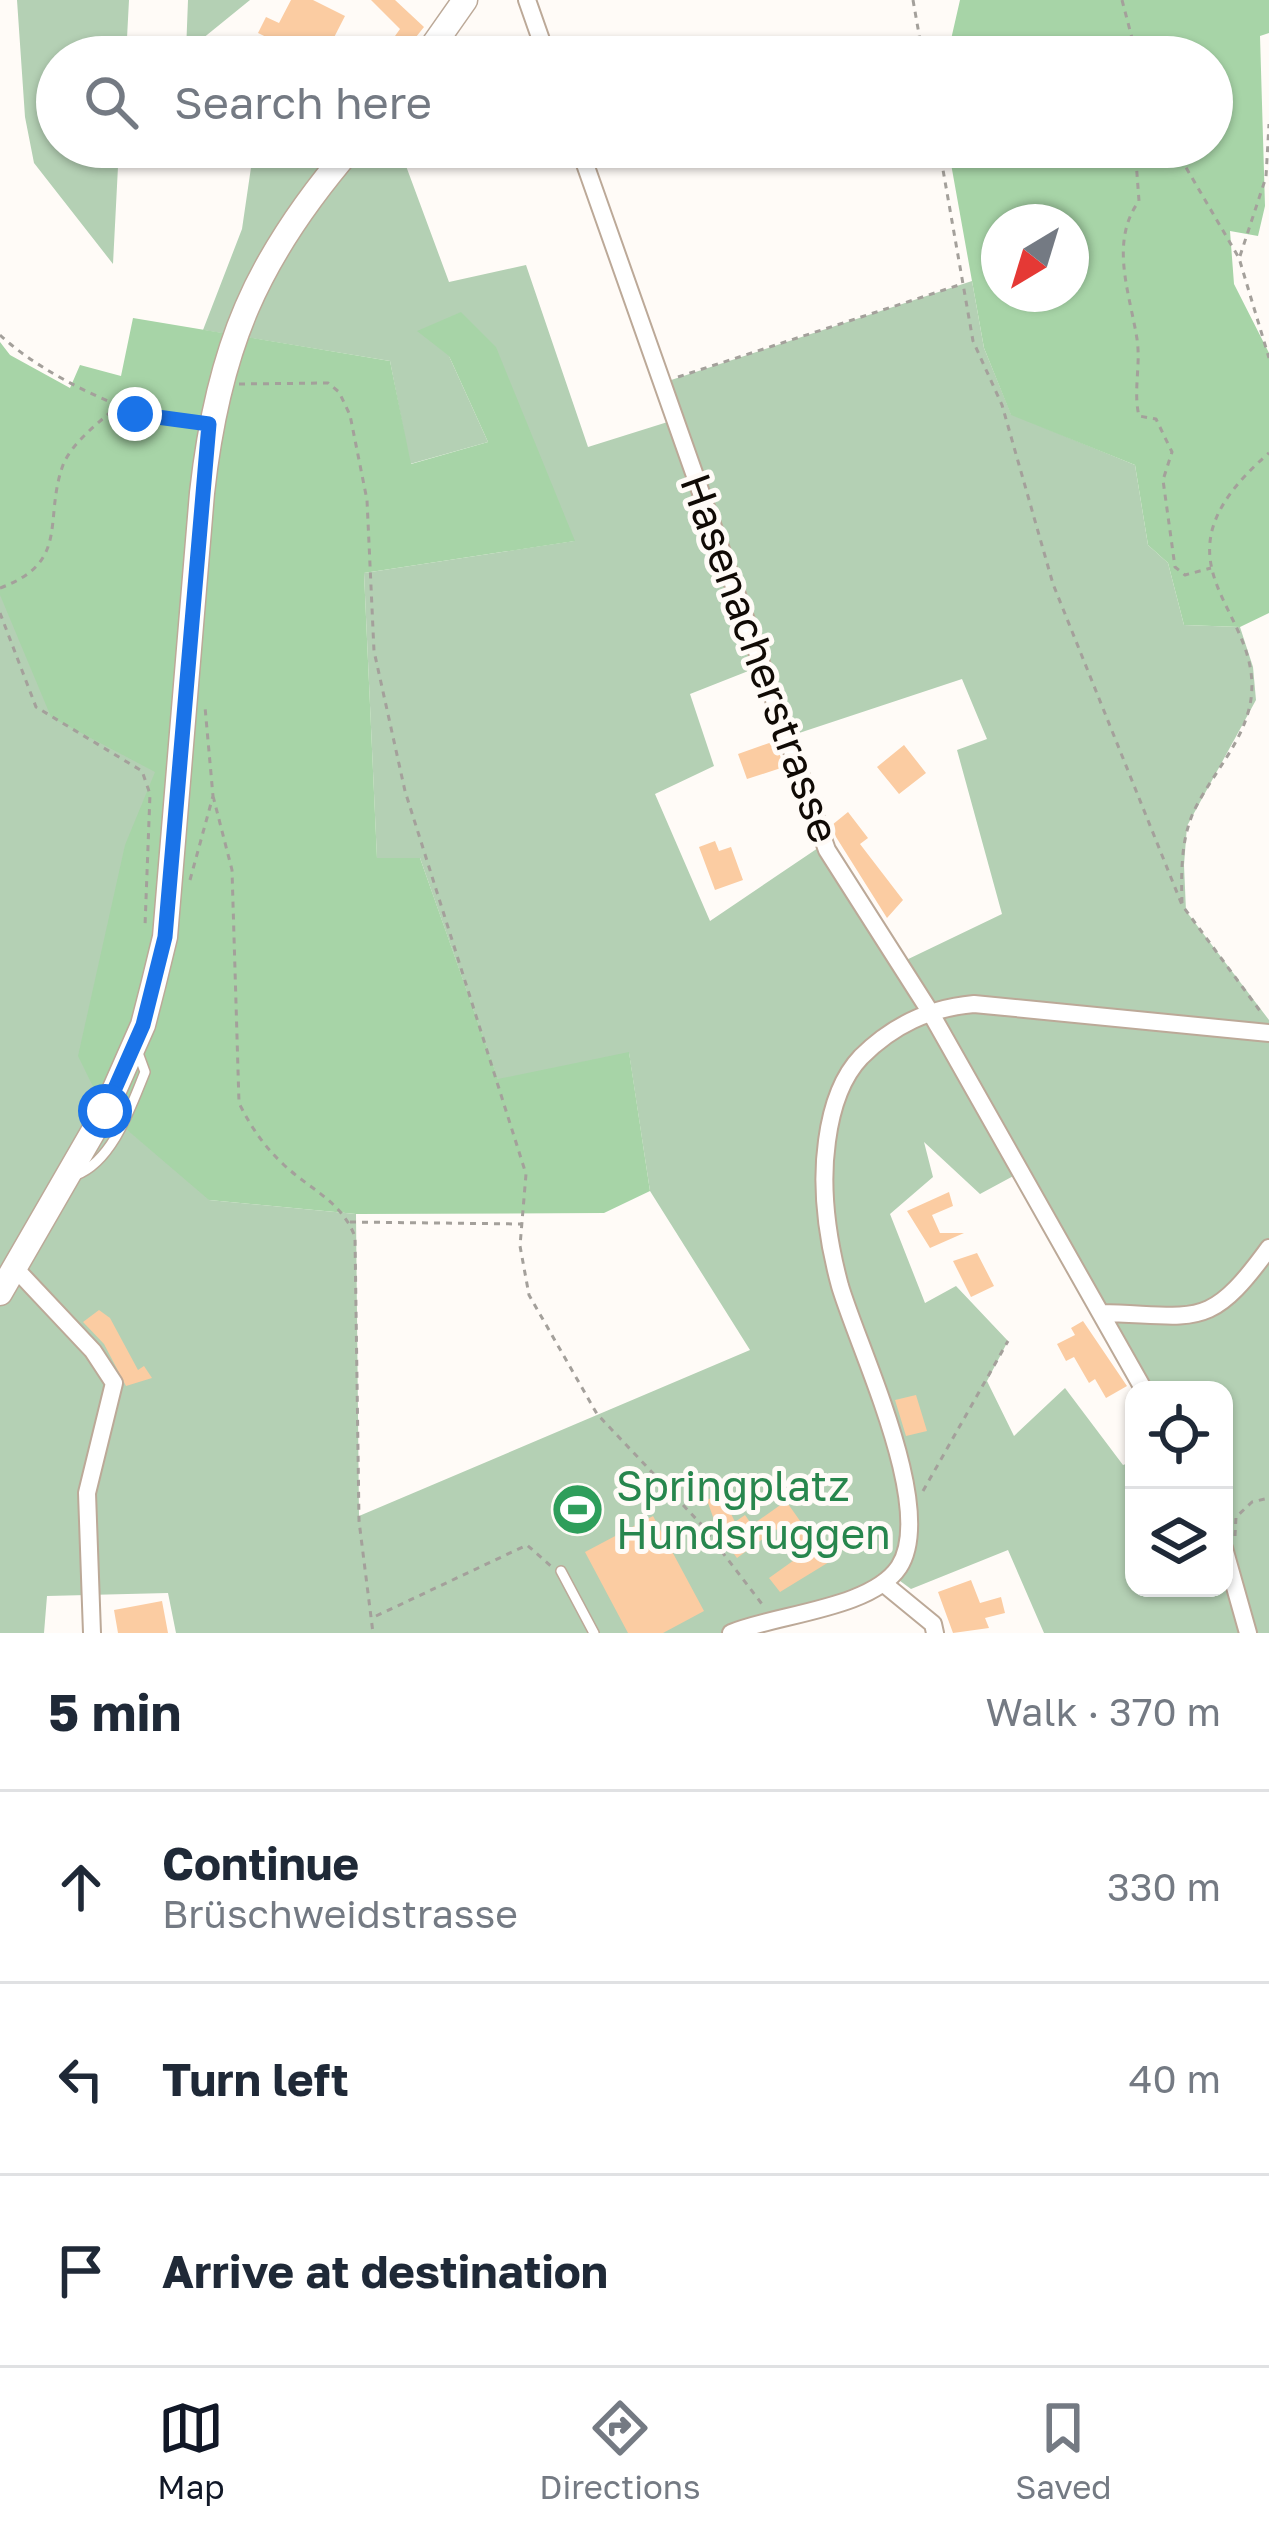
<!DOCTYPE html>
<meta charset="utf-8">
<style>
body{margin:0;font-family:"Golos Text",sans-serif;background:#f6f6f7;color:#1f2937}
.controls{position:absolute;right:36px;bottom:36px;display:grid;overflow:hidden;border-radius:24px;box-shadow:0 3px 9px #0004}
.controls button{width:108px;height:108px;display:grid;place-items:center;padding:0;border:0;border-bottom:3px solid #e0e1e3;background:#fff;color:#1f2937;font:60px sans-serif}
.compass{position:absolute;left:981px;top:204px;width:108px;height:108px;border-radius:50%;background:#fff;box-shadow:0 3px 9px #0004;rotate:218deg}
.stop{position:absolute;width:36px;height:36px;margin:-27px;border:9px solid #1a73e8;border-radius:50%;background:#fff}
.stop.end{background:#1a73e8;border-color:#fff;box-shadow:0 3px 12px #0008}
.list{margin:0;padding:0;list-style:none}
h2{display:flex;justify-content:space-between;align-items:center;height:156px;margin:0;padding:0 48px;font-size:51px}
h2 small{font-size:39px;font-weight:400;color:#747a83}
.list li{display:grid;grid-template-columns:78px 1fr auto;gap:36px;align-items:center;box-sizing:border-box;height:192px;padding:0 48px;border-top:3px solid #e0e1e3}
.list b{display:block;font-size:45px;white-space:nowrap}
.list p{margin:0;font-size:39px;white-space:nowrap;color:#747a83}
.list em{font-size:39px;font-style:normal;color:#747a83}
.icon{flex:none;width:66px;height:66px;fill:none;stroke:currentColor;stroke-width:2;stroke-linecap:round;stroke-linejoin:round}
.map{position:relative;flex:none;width:1269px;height:1633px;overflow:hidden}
.search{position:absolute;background:#fff;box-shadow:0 3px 9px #0004;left:36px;right:36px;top:36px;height:132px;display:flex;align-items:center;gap:30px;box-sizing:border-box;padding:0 42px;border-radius:66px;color:#747a83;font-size:45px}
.sheet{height:732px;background:#fff}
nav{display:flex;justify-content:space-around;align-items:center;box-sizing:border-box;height:168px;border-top:3px solid #e0e1e3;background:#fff;font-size:33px;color:#747a83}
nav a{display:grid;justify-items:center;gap:6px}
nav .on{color:#111827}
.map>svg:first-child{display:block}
</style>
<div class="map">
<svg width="1269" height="1633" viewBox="0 0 1269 1633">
<rect width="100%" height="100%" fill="#fffbf7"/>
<path fill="#b4d0b4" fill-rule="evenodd" d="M17,0H129L126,57H57V147H119L113,264L34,163L25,117Z
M188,0H250L186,52Z
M254,147H399L449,282L526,265L588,447L674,420L662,383L972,281L984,348L1011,414L1135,465L1148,545L1168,563L1184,625L1240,627L1253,667L1256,700L1187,826L1184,865L1186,911L1269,1020V1633H1044L1008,1550L911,1589L892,1575L883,1583L731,1633H176L168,1593L47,1596L44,1633H0V345C26,377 78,392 117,404L209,1200L356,1214L359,1516L750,1350L650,1191L629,1053L498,1080L420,858L377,859L364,573L574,541L449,356L488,442L410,464L390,361L203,330L242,229ZM761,666L787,737L962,679L987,739L957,750L1002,914L900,963L818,848L710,921L655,794L714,766L690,694ZM924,1142L980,1194L1021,1172L1144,1390H1224V1588H1134V1461L1123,1465L1065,1388L1014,1436L987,1381L1008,1341L956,1286L925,1303L890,1214L933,1177Z"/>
<path fill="#a7d4a7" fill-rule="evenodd" d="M960,0H1269V33L1260,36L1265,206L1258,236L1230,231L1234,284L1269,353V613L1240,627L1184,625L1168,563L1148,545L1135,465L1011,415L984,348L948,147H1212V57H947ZM999,222H1071V294H999Z
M461,312L496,347L575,541L364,573L377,858H420L498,1079L629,1052L650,1191L604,1213L356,1214L209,1200L105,1111L78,1056L125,845L155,772L51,717L0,595V342L10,355L70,388L80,365L121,376L133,318L390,361L411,464L488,442L449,356L417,331Z"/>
<path fill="#fbcca2" d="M291,0H313L345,16L324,57H285L289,48L258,33L266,17L279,23Z
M371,0H395L424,27L400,57H380L400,29Z
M775,741L784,767L747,779L738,754Z
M904,745L926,773L899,794L877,767Z
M848,812L868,838L860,844L903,900L887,918L836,837L832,825Z
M715,841L719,851L731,847L743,880L715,890L699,847Z
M949,1192L953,1206L932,1215L940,1233H964L930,1248L907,1211Z
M977,1253L994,1286L971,1297L953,1261Z
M99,1310L110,1318L138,1370L144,1366L152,1378L126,1386L104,1344L83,1322Z
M1083,1321L1127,1386L1106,1398L1095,1379L1089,1383L1074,1357L1066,1361L1057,1344L1075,1335L1071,1328Z
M916,1395L927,1431L906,1436L895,1400Z
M721,1493L735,1522L745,1515L752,1525L786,1501L829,1562L780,1592L769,1578L797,1558L776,1529L737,1558L719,1534L707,1500Z
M653,1516L704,1611L663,1633H628L585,1552Z
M971,1580L980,1603L1001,1597L1005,1613L985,1618L989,1628L953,1633L938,1592Z
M162,1601L168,1633H118L114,1610Z"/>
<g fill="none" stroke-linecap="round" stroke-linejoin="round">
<defs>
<path id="lane" d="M76,1175C113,1161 131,1106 145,1072L137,1050
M561,1571L594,1633"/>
<path id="street" d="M527,0L547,57
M579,147L827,850L929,1010L1144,1390
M13,1266L93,1351L114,1383L87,1493L92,1633
M1101,1313C1198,1315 1208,1332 1269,1248
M1224,1548L1248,1633
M883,1583L933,1624L935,1633
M731,1633C776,1614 871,1609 899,1567C937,1509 859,1350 840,1286C827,1238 820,1190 827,1141C831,1111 840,1079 861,1057C893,1025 929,1008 974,1004L1269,1033"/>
<path id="secondary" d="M425,57L465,0
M0,1293L105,1111L143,1025L153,986L165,937L202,493C218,348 256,258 352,147"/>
</defs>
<use href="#lane" stroke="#bca998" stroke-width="12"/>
<use href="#street" stroke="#bca998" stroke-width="20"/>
<use href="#secondary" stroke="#bca998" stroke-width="27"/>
<path stroke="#a4a09b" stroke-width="3" stroke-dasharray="6 6" stroke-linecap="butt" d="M913,0L923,57
M1122,0L1137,57
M939,147L973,341L1002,405L1053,584L1182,905L1263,1015
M1135,147L1139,201C1109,242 1130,294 1137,339C1141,365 1133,391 1139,416L1156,419L1172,452L1163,480L1175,567L1185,575L1211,568
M1174,147L1239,258L1269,358
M1240,256L1266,177L1269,124
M0,335C41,374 135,421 191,423
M678,377L959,285
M239,384L328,383L339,392L350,415L367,500L374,651L405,791L526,1174L520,1246L529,1295L597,1414L700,1523L765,1608
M0,588C71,562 43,520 63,465C72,442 102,420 120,404
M0,613L36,707L142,771L150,794L145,926
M213,796L232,870L239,1103C251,1127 263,1145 283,1164C309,1189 342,1201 355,1237L359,1521L373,1633
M190,880L213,796L205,707
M1182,903C1181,869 1181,833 1198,803C1216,770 1242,742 1250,705C1269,609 1137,567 1269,453
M350,1222L521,1224
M923,1491L1008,1341
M1235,1536L1236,1517L1252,1502L1269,1498
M376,1616L527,1545L552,1567"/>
<use href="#lane" stroke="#fff" stroke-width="9"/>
<use href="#street" stroke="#fff" stroke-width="16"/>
<use href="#secondary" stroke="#fff" stroke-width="24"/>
</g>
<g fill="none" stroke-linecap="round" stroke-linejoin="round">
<path stroke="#1a73e8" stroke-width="15" d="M105,1111L143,1025L165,937L209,424L135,414"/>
</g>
<defs>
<symbol id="stadium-disc" viewBox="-11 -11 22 22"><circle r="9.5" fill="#2e9e5b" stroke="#fffbf7"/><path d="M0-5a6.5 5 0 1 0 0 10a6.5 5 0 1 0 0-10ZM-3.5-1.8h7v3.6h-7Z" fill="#fff"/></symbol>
</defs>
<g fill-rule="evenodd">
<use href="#stadium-disc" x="548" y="1480" width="59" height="59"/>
</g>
<g text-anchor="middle" stroke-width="10" stroke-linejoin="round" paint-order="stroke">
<g font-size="42" fill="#100a05" stroke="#fffbf7">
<text transform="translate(760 658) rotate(70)" y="15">Hasenacherstrasse</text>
</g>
<g font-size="42" fill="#27864d" stroke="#fffbf7" text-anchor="start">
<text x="616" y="1501">Springplatz<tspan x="616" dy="48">Hundsruggen</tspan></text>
</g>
</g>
</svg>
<div class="controls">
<button><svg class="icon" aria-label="locate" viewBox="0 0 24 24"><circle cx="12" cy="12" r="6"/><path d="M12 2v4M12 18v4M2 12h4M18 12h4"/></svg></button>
<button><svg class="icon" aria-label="layers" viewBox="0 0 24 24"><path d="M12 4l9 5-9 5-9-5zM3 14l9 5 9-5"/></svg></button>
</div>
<svg class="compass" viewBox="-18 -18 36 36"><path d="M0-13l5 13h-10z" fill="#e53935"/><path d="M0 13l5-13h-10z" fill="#747a83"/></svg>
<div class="stop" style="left:105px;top:1111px"></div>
<div class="stop end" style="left:135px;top:414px"></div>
<div class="search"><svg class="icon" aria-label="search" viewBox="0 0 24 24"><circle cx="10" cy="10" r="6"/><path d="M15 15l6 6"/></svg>Search here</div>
</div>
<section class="sheet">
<h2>5 min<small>Walk · 370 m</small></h2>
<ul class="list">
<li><svg class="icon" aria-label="ahead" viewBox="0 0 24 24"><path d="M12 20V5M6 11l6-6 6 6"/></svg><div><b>Continue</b><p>Brüschweidstrasse</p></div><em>330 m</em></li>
<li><svg class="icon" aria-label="left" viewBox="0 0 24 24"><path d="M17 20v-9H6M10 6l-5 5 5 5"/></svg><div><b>Turn left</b></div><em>40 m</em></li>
<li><svg class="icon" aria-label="arrive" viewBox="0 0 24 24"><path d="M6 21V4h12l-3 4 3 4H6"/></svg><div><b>Arrive at destination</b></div></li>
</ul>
</section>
<nav>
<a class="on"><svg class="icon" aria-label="map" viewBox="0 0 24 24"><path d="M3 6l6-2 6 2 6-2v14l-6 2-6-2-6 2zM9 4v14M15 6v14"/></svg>Map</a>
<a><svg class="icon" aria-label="directions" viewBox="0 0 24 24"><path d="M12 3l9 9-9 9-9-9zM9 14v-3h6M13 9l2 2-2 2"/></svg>Directions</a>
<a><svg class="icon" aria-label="saved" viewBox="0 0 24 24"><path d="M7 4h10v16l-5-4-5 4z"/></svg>Saved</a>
</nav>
